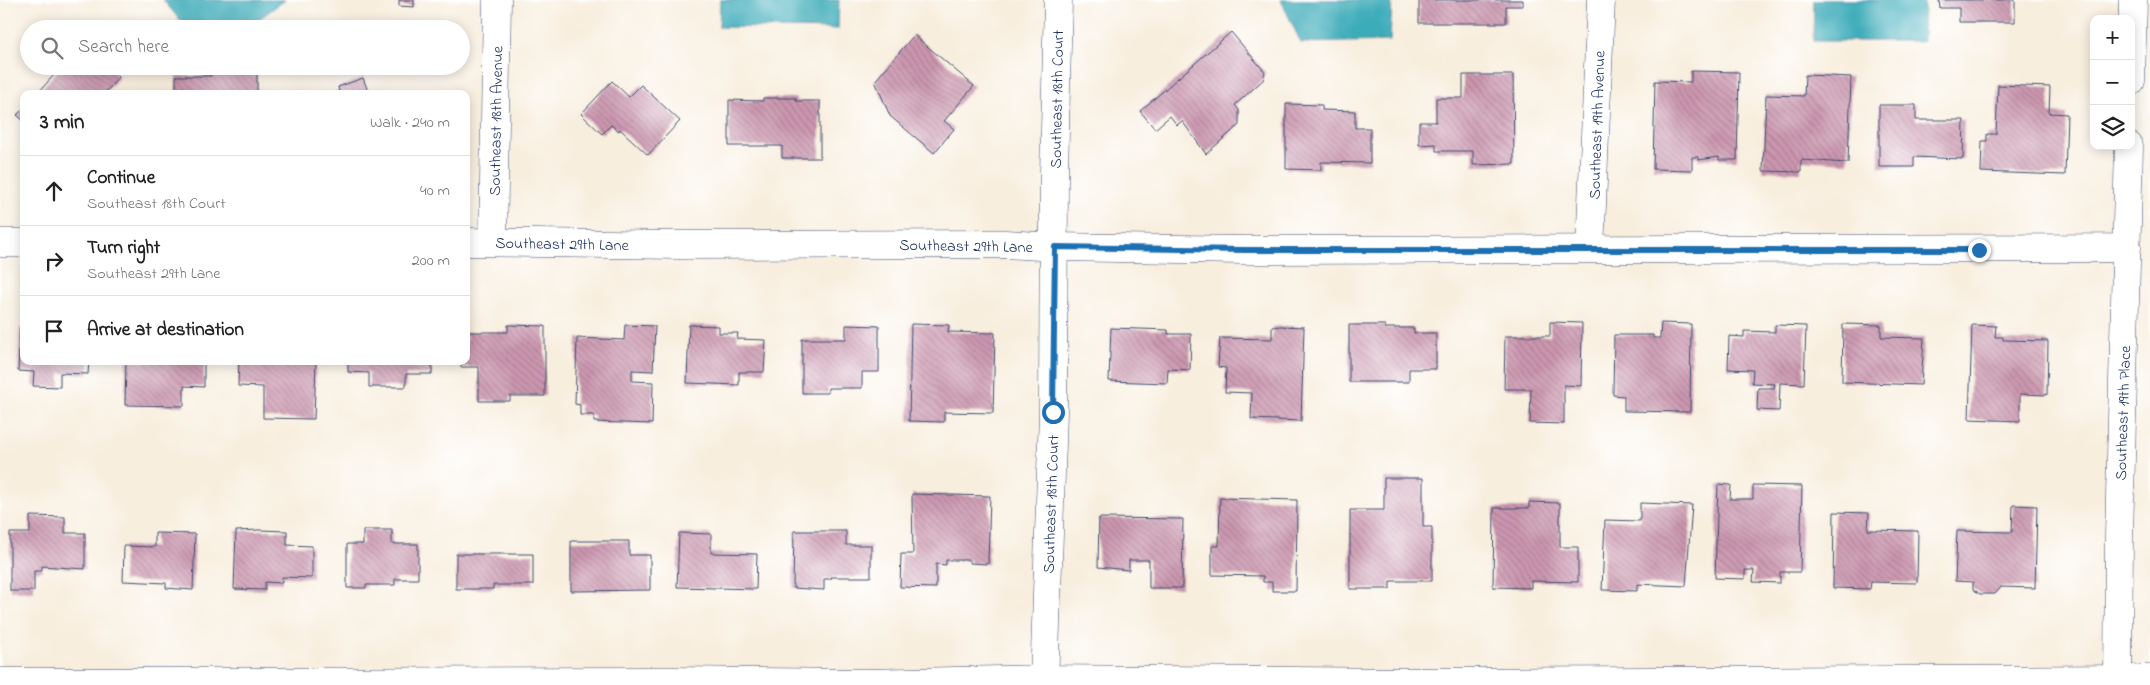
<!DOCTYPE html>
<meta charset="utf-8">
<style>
body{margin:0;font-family:"Indie Flower",sans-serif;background:#f2f2f2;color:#222}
.controls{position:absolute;right:15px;top:15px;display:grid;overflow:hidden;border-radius:10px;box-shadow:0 2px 12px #0003}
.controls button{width:45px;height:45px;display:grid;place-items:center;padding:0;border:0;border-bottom:1px solid #e0e0e0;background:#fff;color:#222;font:25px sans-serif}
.stop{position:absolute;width:15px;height:15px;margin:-11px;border:4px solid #1f6fb2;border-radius:50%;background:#fff}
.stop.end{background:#1f6fb2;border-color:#fff;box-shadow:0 1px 5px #0008}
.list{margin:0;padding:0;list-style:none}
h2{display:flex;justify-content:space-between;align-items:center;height:65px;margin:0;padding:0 20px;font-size:21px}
h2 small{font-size:16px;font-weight:400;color:#767676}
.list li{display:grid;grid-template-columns:32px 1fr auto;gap:15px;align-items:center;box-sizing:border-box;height:70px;padding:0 20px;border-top:1px solid #e0e0e0}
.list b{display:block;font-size:19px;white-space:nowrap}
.list p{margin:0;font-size:16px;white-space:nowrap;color:#767676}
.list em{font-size:16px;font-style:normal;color:#767676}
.icon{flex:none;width:28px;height:28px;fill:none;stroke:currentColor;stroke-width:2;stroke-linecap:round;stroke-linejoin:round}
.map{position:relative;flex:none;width:2150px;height:685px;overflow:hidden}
.search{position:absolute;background:#fff;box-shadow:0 2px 12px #0003;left:20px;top:20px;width:450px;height:55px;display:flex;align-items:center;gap:12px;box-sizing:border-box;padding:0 18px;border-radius:28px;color:#767676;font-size:19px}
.panel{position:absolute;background:#fff;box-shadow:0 2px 12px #0003;left:20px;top:90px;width:450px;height:275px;border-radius:10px}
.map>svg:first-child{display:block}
</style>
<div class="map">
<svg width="2150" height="685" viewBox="0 0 2150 685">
<defs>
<pattern id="building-back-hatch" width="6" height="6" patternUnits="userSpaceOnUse" patternTransform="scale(1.25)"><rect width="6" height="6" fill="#cc97af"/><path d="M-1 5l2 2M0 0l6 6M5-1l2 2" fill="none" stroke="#a57c92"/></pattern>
</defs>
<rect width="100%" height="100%" fill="#fff"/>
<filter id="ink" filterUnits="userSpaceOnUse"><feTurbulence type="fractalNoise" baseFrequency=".02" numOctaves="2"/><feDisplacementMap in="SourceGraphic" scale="10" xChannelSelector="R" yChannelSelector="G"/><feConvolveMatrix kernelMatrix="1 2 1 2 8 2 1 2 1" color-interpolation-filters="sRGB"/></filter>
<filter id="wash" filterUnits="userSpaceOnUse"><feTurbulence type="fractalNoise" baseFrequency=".0096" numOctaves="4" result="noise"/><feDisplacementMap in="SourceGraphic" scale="20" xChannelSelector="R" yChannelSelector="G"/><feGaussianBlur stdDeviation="1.12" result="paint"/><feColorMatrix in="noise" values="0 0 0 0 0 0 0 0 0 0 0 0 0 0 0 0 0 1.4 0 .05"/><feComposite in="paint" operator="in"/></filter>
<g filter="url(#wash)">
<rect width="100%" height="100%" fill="#f8eede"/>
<path fill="#3cacb9" stroke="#2c6e8c" d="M163,0H285L245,29H203L185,26Z
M720,0H839L838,29L719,27Z
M1281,0H1392L1390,41L1301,43Z
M1814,0H1924L1923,41H1813Z"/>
<g id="blocks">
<path fill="url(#building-back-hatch)" d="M399,0H414V7L399,6Z
M1419,0H1523V6H1506V23H1419Z
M1939,0H2015V22H1959V8H1940Z
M1231,32L1265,72L1263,80L1235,105L1239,110V125L1206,154L1182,121L1177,125L1170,116L1155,129L1140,111Z
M914,35L974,86L944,121L954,129L934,153L890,116L875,81Z
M62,66H107L119,77L104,94H37Z
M211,66H257V94H176V76H211Z
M1691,71L1739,72L1737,160H1719V157L1698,160V157H1692V170L1653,169L1655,81L1691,82Z
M1463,75H1513L1514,164L1473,165V151H1436V144L1419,145V122H1436V98H1463Z
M1805,75L1851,77L1848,163L1801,160V172L1763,171L1766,95L1804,96Z
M363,78L369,94H332L339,91L338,87Z
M612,81L629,97L641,85L680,121L648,155L620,129L619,131L611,125L602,134L581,114Z
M1998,85L2050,87L2049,113L2067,114L2065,175L1981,172L1982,141H1987V134H1996Z
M763,98H796V101H820V158H782V146H729V100L763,101Z
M1286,104L1322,105V110L1355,111V128H1370V163L1321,162V170L1286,169Z
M1879,105H1916V120H1964L1963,159L1914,157V167H1879Z
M24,108V121L17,115Z
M1550,322L1582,323L1581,386L1564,385V424L1530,423L1531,389H1504L1505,336H1550Z
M1661,323L1691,324L1690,412L1624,411V396L1613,395L1614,335H1653V338H1660Z
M911,324L949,325L948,332L995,333L993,413L944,412V422L909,421Z
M1843,324L1881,325V337L1924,338L1921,385L1842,382Z
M508,325L545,326V396H510V401H479V367H461V361H466V332H508Z
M625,325L655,326L653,371L632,370V381L653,382L652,424L594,422V415H580V405L575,404L577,338L624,340Z
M689,325L719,326V333H738L737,339L766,340L764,372H739V385L687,383Z
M846,325L879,326V372H862V388H828V393H802V339H846Z
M1349,325H1385V328H1414V333H1436V369H1409V382H1349Z
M1775,325L1806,326L1804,384L1780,383L1779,411L1757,410L1758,388H1774L1775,384L1752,383L1753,370L1728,369L1729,336L1744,337V331L1775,332Z
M1972,325L1996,326L1995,337H2003V340L2048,341L2047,395L2020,394V421L1969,419Z
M1280,326L1304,327L1301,421L1251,419L1252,393L1225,392L1226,368L1218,367L1220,338L1272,339V327Z
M20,328H24V361H89L88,374L60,373V387L33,386L34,372L18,371Z
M1111,328L1168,330V334H1191L1190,370L1168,369L1167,383L1109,381Z
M126,361H204V387L184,386V406L125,405Z
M239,361H316L314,419L263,418V387L238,386Z
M348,361H432V374H406V387H369V373L348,372Z
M1384,478H1423V527H1432V581H1390V589H1350V510H1384Z
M1718,484L1731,485L1730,499H1753V485L1802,486L1800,572H1780V583L1753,582L1754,570H1745V579L1715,578Z
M912,494L990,496L988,564L970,563V560H946V565L936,564V588L900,587L901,554H913Z
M1220,498L1297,500L1296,591H1272V582H1263V576L1212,575V546H1219Z
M1529,502L1560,503V547H1578V582L1531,581V588L1493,587L1494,508H1529Z
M1640,503L1692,505L1686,586L1637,584V591L1602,590L1605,520L1640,521Z
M2013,505L2037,506L2035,588L2001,587L1995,594H1980L1973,589V582L1955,581L1957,531L2012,532Z
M1834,512L1869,513L1868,530L1918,531L1917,583L1871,582L1870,589L1833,588Z
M30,516L65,517V533H85V569L42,566V571H34V591H10V533H30Z
M1099,518L1183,519L1182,588H1149V560H1129V570L1098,567Z
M259,530L287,531V545L312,546V578L282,577V583L265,582V590L234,589L236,531Z
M363,530H392V544H418V579H395V585H366V588H347V544H363Z
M794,531H846V545H871V577H831V579H824V590L793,588Z
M155,533L195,534L193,590L166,588V583L123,581L124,546L155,547Z
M679,533L711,534V553L757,554L756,589L677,587Z
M571,541H629V555H650V590L571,591Z
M456,554H533V585H493V589H456Z"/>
</g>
</g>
<g filter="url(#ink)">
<use href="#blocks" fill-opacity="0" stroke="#3c4c71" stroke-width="1"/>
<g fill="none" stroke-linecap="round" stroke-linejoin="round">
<defs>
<path id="minor" d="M2131,81L2133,0
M466,242L680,245L1005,244L1055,247L1244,250L2127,248
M493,242L497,0
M0,243H24
M1590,249L1601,0
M0,682L670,681L864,683L1044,679L1409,682L2150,679
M1044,685L1053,412L1054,175L1058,0
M2118,685L2119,536L2129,146"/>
</defs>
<use href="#minor" stroke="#3c4c71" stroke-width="29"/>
<use href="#minor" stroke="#fff" stroke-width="28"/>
</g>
</g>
<g fill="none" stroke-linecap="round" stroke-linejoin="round" filter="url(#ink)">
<path stroke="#1f6fb2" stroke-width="6" d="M1053,412L1055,247L1244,250H1979"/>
</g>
<g text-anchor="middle" stroke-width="4.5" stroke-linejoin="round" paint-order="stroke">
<g font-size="16" fill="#1b2f5e" stroke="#fff">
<text transform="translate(1056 99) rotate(-89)" y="6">Southeast 18th Court</text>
<text transform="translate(495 121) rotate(-89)" y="6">Southeast 18th Avenue</text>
<text transform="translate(1596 125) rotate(-88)" y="6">Southeast 19th Avenue</text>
<text transform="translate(562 243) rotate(1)" y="6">Southeast 29th Lane</text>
<text transform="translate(966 245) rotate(1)" y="6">Southeast 29th Lane</text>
<text transform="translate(2122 413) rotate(-88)" y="6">Southeast 19th Place</text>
<text transform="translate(1050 504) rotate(-88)" y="6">Southeast 18th Court</text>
</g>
</g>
</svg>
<div class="controls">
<button>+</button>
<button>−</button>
<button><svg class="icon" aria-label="layers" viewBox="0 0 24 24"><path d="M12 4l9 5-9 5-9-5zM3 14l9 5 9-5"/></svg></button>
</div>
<div class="stop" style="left:1053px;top:412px"></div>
<div class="stop end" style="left:1979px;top:250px"></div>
<div class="search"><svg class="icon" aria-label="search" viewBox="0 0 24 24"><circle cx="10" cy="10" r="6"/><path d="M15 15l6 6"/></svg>Search here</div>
<section class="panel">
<h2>3 min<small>Walk · 240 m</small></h2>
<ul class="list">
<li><svg class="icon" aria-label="ahead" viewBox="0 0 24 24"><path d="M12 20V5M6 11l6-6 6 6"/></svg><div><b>Continue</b><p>Southeast 18th Court</p></div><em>40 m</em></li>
<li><svg class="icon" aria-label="right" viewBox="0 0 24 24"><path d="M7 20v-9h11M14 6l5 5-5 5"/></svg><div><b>Turn right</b><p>Southeast 29th Lane</p></div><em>200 m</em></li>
<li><svg class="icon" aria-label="arrive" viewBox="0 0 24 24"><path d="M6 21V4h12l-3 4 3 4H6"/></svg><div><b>Arrive at destination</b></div></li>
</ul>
</section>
</div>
